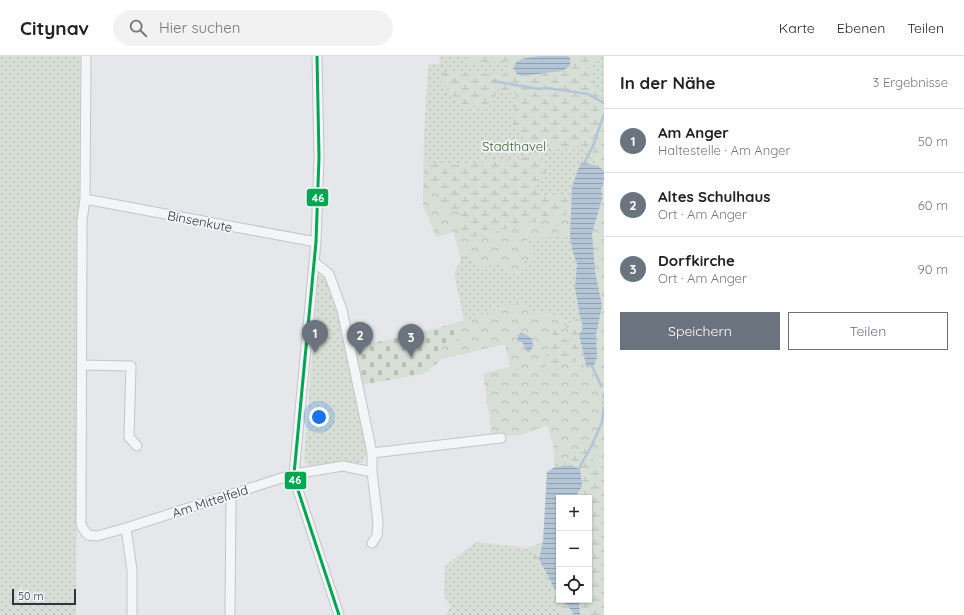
<!DOCTYPE html>
<html lang="de">
<meta charset="utf-8">
<style>
body{margin:0;font-family:Quicksand,sans-serif;background:#f2f2f2;color:#222}
.controls{position:absolute;right:12px;bottom:12px;display:grid;overflow:hidden;border-radius:0px;box-shadow:0 1px 3px #0004}
.controls button{width:36px;height:36px;display:grid;place-items:center;padding:0;border:0;border-bottom:1px solid #e0e0e0;background:#fff;color:#222;font:20px sans-serif}
.scale{position:absolute;left:12px;bottom:10px;width:64px;box-sizing:border-box;padding-left:4px;border:2px solid #2a3545;border-top:0;font-size:11px;line-height:14px;white-space:nowrap;color:#2a3545;-webkit-text-stroke:3px #f3f6f9;paint-order:stroke}
.you{position:absolute;left:319px;top:361px;width:14px;height:14px;margin:-10px;border:3px solid #fff;border-radius:50%;background:#1a73e8;box-shadow:0 0 0 6px #1a73e833}
.badge{display:grid;place-items:center;width:26px;height:26px;border-radius:50%;background:#6b737f;color:#fff;font-size:13px;font-weight:700}
.pin{position:absolute;translate:-50% -33px;filter:drop-shadow(0 1px 2px #0008)}
.pin::after{content:'';position:absolute;top:21px;width:14px;height:12px;background:inherit;clip-path:polygon(0 0,100% 0,50% 100%)}
.list{margin:0;padding:0;list-style:none}
h2{display:flex;justify-content:space-between;align-items:center;height:52px;margin:0;padding:0 16px;font-size:17px}
h2 small{font-size:13px;font-weight:400;color:#767676}
.list li{display:grid;grid-template-columns:26px 1fr auto;gap:12px;align-items:center;box-sizing:border-box;height:64px;padding:0 16px;border-top:1px solid #e0e0e0}
.list b{display:block;font-size:15px;white-space:nowrap}
.list p{margin:0;font-size:13px;white-space:nowrap;color:#767676}
.list em{font-size:13px;font-style:normal;color:#767676}
.actions{display:flex;gap:8px;padding:12px 16px}
.actions a{flex:1;padding:9px 0;border:1px solid #6b737f;border-radius:0px;text-align:center;font-size:14px;color:#6b737f}
.actions .main{background:#6b737f;color:#fff}
.icon{flex:none;width:22px;height:22px;fill:none;stroke:currentColor;stroke-width:2;stroke-linecap:round;stroke-linejoin:round}
.map{position:relative;flex:none;width:604px;height:559px;overflow:hidden}
header{display:flex;align-items:center;gap:24px;box-sizing:border-box;height:56px;padding:0 20px;background:#fff;border-bottom:1px solid #e0e0e0}
header strong{font-size:19px}
nav{display:flex;gap:22px;margin-inline-start:auto;font-size:14px}
.search{width:280px;height:36px;background:#f2f2f2;display:flex;align-items:center;gap:10px;box-sizing:border-box;padding:0 14px;border-radius:22px;color:#767676;font-size:15px}
main{display:flex}
aside{flex:1;background:#fff}
.map>svg:first-child{display:block}
</style>
<header>
<strong>Citynav</strong>
<div class="search"><svg class="icon" aria-label="search" viewBox="0 0 24 24"><circle cx="10" cy="10" r="6"/><path d="M15 15l6 6"/></svg>Hier suchen</div>
<nav><a>Karte</a><a>Ebenen</a><a>Teilen</a></nav>
</header>
<main>
<div class="map">
<svg width="604" height="559" viewBox="0 0 604 559">
<defs>
<pattern id="grass-dots" width="8" height="8" patternUnits="userSpaceOnUse"><rect width="8" height="8" fill="#d6ded5"/><path d="M2 2h.1M6 6h.1" fill="none" stroke="#b8bfb8" stroke-width="1.8" stroke-linecap="round"/></pattern>
<pattern id="forest-crowns" width="20" height="18" patternUnits="userSpaceOnUse"><rect width="20" height="18" fill="#d6ded5"/><path d="M2 6a3 3 0 1 1 6 0M12 15a3 3 0 1 1 6 0" fill="none" stroke="#b8bfb8"/></pattern>
<pattern id="wetland-marsh" width="20" height="14" patternUnits="userSpaceOnUse"><rect width="20" height="14" fill="#d6ded5"/><path d="M1 5h8M5 5V1M11 12h8M15 12V8" fill="none" stroke="#b8bfb8"/></pattern>
<pattern id="cemetery-stones" width="16" height="16" patternUnits="userSpaceOnUse"><rect width="16" height="16" fill="#d6ded5"/><path d="M2 7V4a2 2 0 0 1 4 0v3zM10 15v-3a2 2 0 0 1 4 0v3z" fill="#b8bfb8"/></pattern>
<pattern id="water-rules" width="6" height="5" patternUnits="userSpaceOnUse"><rect width="6" height="5" fill="#b3c5d6"/><path d="M0 2.5h6" fill="none" stroke="#92a1af"/></pattern>
</defs>
<rect width="100%" height="100%" fill="#e5e7ea"/>
<path fill="url(#grass-dots)" fill-rule="evenodd" d="M0,0H80L76,559H0Z
M440,0H604V559H446L451,550L444,540L445,510L476,486L528,492L543,486L547,416L555,411L553,389L548,369L596,343C591,324 584,277 568,266C557,259 542,257 530,254L523,244L464,265L454,217L461,204L472,197L501,206L508,220L524,214L471,171L436,181L423,148L424,82L428,8H439ZM559,442H589V544H559Z
M318,218L326,222L339,253L369,391L362,407L346,406L312,411L304,406Z"/>
<path fill="url(#forest-crowns)" d="M439,129L459,155L464,183L571,157L570,179L525,184L536,202L524,205V214L508,220L501,206L484,212L474,207L472,197L461,204L453,174L436,181L423,148L424,137Z
M604,141V411L593,406L596,379L571,404L555,411L553,389L548,369L521,379L492,380L483,317L510,311L505,288L442,303L441,289L457,284L453,268L523,244L530,254L560,262L572,278L566,284L554,271L577,305L593,312L597,301L596,278L602,250L595,215L592,177L601,146Z"/>
<path fill="url(#wetland-marsh)" d="M469,0H539L522,3L516,6L570,2L568,0H595L596,7L591,11V16L602,43L604,44V114L597,110L591,89L542,93L543,106L547,116L533,132C538,143 560,139 571,140V157L463,183L458,165L459,155L438,152L444,137L439,130L424,137L425,105L453,109L531,101L529,83L513,69L516,39L498,33L489,52L463,51L442,27L443,15L510,19L508,5L469,7Z
M580,261C583,269 584,272 579,279L586,309L577,305L546,313V299L554,271L566,284L571,278L560,262L570,267Z
M596,378L593,406L604,411V559H580L579,544H589V442H575L582,430L555,411L547,416L571,404Z
M543,486L539,503L554,532L559,538V544H563L575,559H562L541,512L528,492Z"/>
<path fill="url(#cemetery-stones)" d="M453,268L457,284L441,289L442,303L423,318L361,329L353,289L384,285Z"/>
<path fill="url(#water-rules)" d="M539,0H568L570,2V10L562,15L521,20L517,18L514,14L516,6L522,3Z
M582,106L597,110L604,114V124L601,133L602,143L592,177L595,215L602,250L596,278L597,301L593,312L586,309L579,279L582,274L583,270L580,261L575,232L577,208L572,193L570,179L572,131L579,111Z
M521,277L527,279L532,283L533,291L529,296L526,295L523,287L518,285V279Z
M571,409L580,413L582,430L575,442H559V538L554,532L539,503L543,486L547,416L555,411Z
M563,544H579L580,559H575Z"/>
<g fill="none" stroke-linecap="round" stroke-linejoin="round">
<path stroke="#b3c5d6" stroke-width="2.5" d="M493,25L538,33L547,32L588,38L604,47
M584,109V107L593,90L604,58
M592,309C593,314 599,324 601,330
M603,338L604,342
M578,414L591,391L602,366L604,350"/>
<defs>
<path id="minor" d="M86,0L85,143L82,165L81,466L82,471L88,479L97,480L126,472L294,418L343,410L372,416V397L342,254L329,218L314,206
M317,0L319,101L316,186L294,418L296,428L339,559
M85,143L316,186
M82,309L131,310L129,381L137,390
M372,397L501,382
M126,472L132,514V559
M372,487L377,480L378,466L372,416
M230,559L231,439"/>
</defs>
<use href="#minor" stroke="#c3c5c8" stroke-width="11"/>
<use href="#minor" stroke="#f4f5f7" stroke-width="9"/>
<defs>
<path id="bus-1" d="M317,0L319,101L316,186L294,418L296,428L339,559"/>
</defs>
<use href="#bus-1" stroke="#f3f6f9" stroke-width="6"/>
<use href="#bus-1" stroke="#00a651" stroke-width="3"/>
</g>
<g text-anchor="middle" stroke-width="3.5" stroke-linejoin="round" paint-order="stroke">
<g font-size="13" fill="#416137" stroke="#f3f6f9">
<text x="514" y="95">Stadthavel</text>
</g>
<g font-size="13" fill="#2a3545" stroke="#f3f6f9">
<text transform="translate(200 165) rotate(11)" y="5">Binsenkute</text>
<text transform="translate(210 445) rotate(-18)" y="5">Am Mittelfeld</text>
</g>
</g>
<g stroke="#f3f6f9" stroke-width="1.5">
<rect x="306" y="132" width="23" height="19" rx="4" fill="#00a651"/>
<rect x="284" y="415" width="23" height="19" rx="4" fill="#00a651"/>
</g>
<g font-size="11" text-anchor="middle" font-weight="bold" fill="#fff">
<text x="318" y="146">46</text>
<text x="295" y="428">46</text>
</g>
</svg>
<div class="controls">
<button>+</button>
<button>−</button>
<button><svg class="icon" aria-label="locate" viewBox="0 0 24 24"><circle cx="12" cy="12" r="6"/><path d="M12 2v4M12 18v4M2 12h4M18 12h4"/></svg></button>
</div>
<div class="scale">50 m</div>
<div class="you"></div>
<div class="pin badge" style="left:315px;top:297px">1</div>
<div class="pin badge" style="left:360px;top:299px">2</div>
<div class="pin badge" style="left:411px;top:301px">3</div>
</div>
<aside>
<h2>In der Nähe<small>3 Ergebnisse</small></h2>
<ul class="list">
<li><span class="badge">1</span><div><b>Am Anger</b><p>Haltestelle · Am Anger</p></div><em>50 m</em></li>
<li><span class="badge">2</span><div><b>Altes Schulhaus</b><p>Ort · Am Anger</p></div><em>60 m</em></li>
<li><span class="badge">3</span><div><b>Dorfkirche</b><p>Ort · Am Anger</p></div><em>90 m</em></li>
</ul>
<div class="actions"><a class="main">Speichern</a><a>Teilen</a></div>
</aside>
</main>
